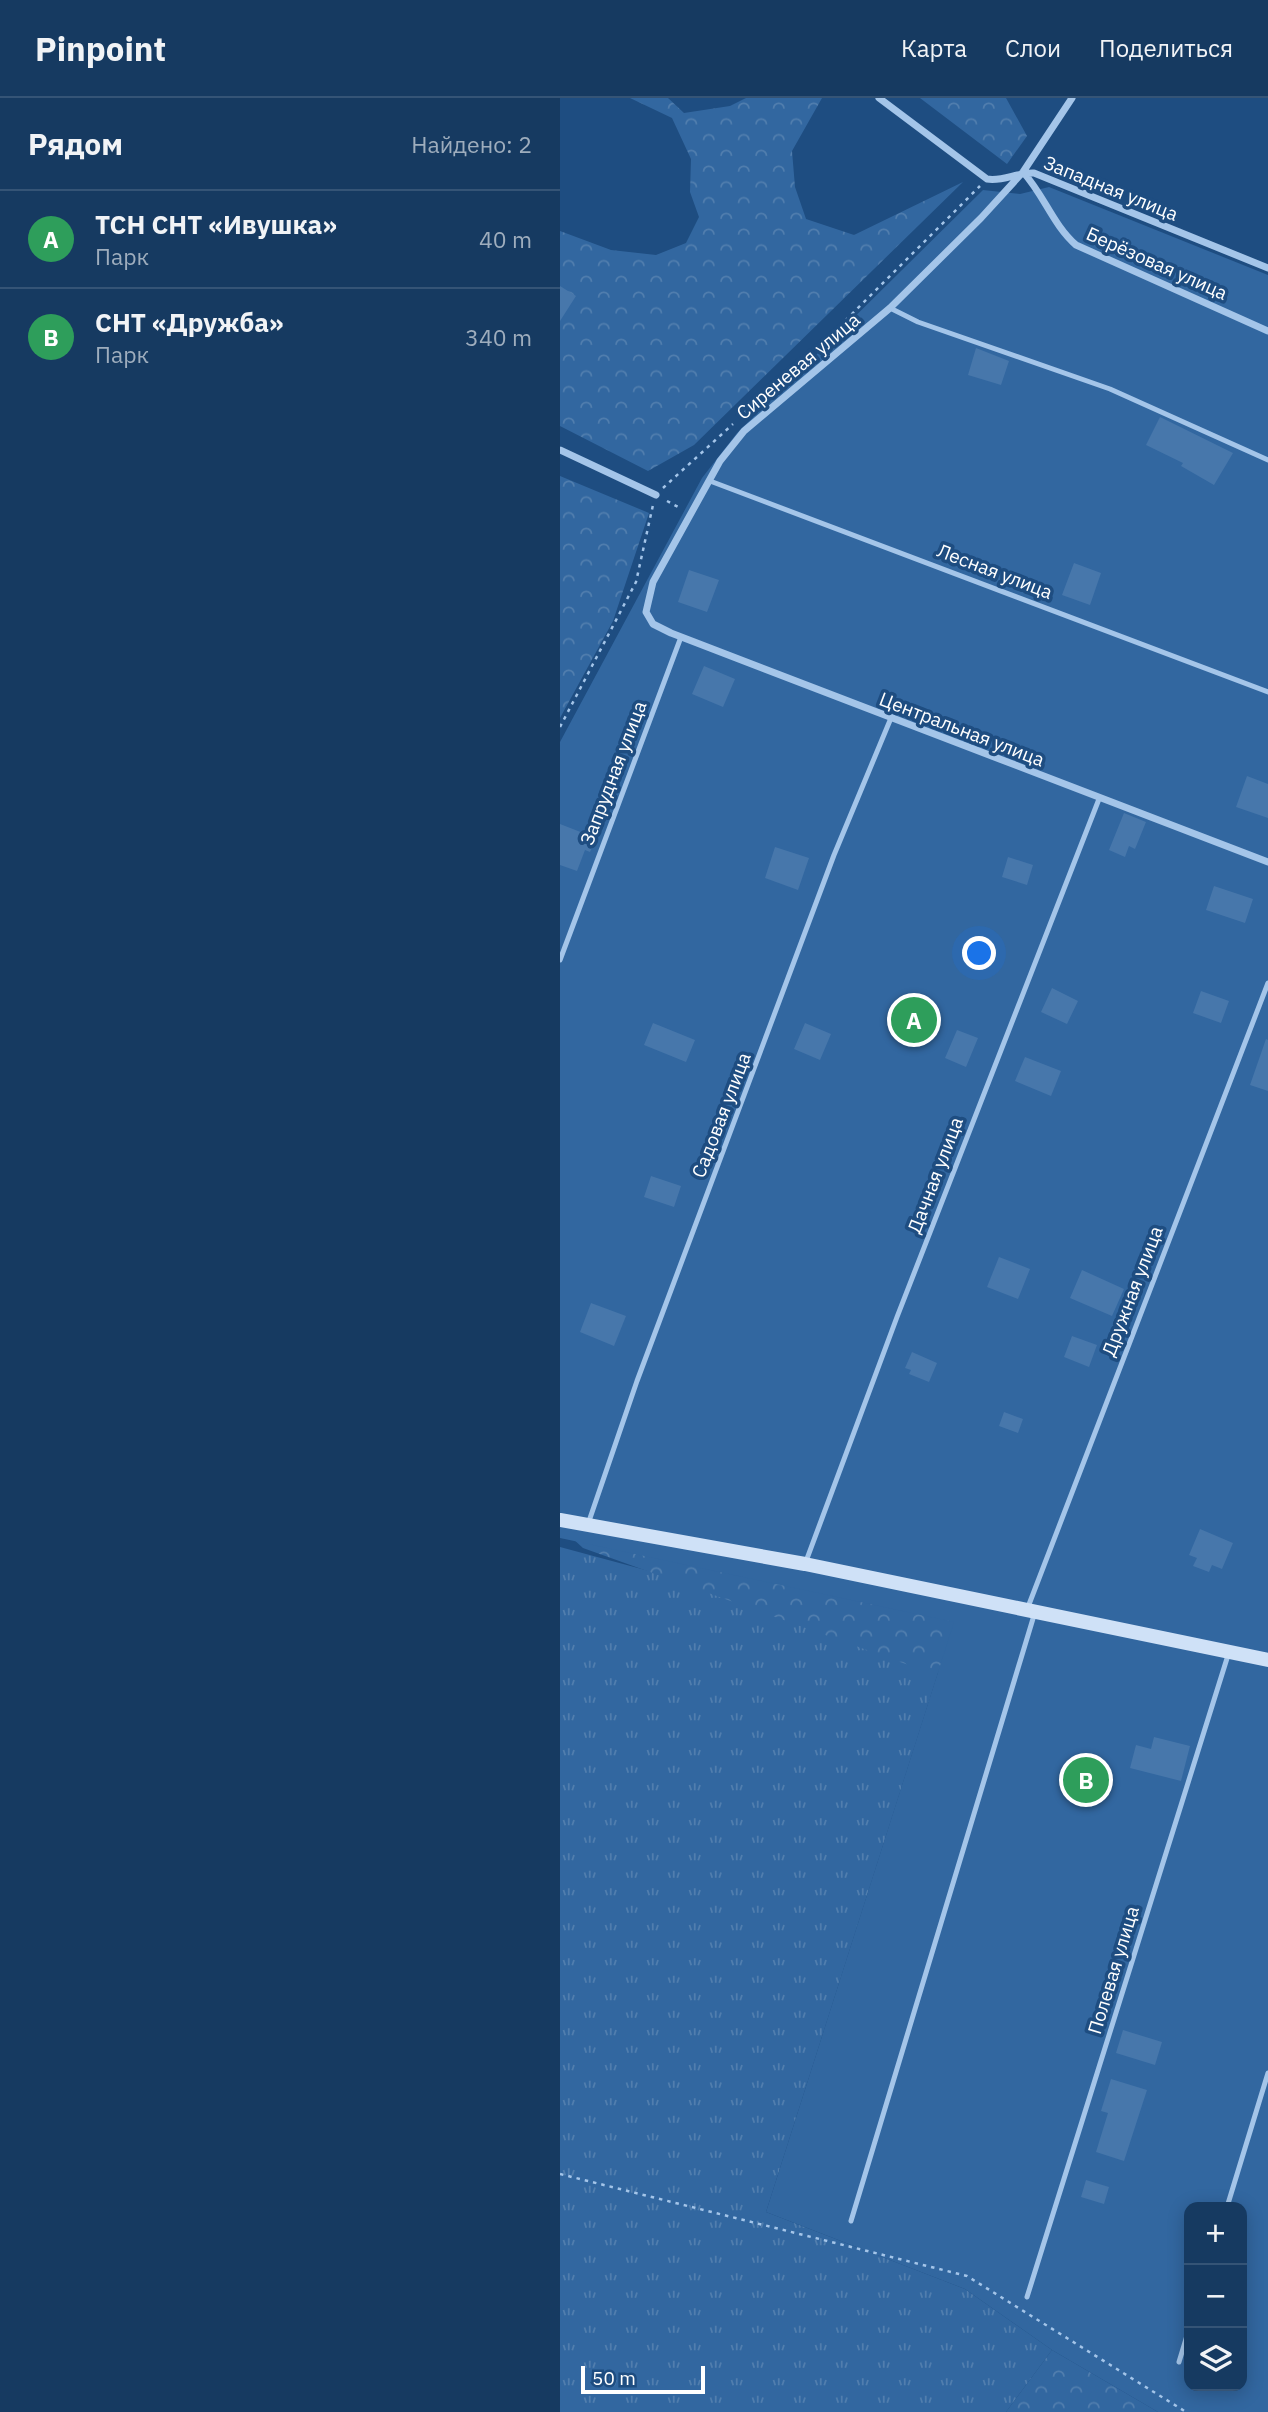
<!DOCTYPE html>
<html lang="ru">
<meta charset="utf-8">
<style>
body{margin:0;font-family:"IBM Plex Sans",sans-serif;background:#1f4167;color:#f1f3f6}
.controls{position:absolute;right:21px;bottom:21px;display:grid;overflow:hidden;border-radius:14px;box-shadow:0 4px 18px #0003}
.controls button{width:63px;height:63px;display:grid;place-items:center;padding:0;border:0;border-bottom:2px solid #355476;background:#163a61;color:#f1f3f6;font:35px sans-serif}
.scale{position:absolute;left:21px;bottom:18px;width:124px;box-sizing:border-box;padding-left:7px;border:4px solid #fff;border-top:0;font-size:19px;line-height:24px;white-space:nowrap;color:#fff;-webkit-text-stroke:5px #1e4d81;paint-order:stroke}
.you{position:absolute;left:420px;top:856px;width:24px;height:24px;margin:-18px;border:5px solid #fff;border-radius:50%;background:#1a73e8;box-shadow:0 0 0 10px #1a73e833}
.badge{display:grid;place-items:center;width:46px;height:46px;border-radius:50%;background:#bca0f2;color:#fff;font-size:23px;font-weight:700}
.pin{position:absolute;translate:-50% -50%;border:4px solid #fff;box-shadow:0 2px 7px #0006}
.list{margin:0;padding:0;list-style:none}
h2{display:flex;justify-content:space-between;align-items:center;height:91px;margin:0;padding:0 28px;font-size:30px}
h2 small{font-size:23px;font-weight:400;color:#9eadbd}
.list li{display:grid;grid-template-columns:46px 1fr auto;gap:21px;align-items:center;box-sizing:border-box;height:98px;padding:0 28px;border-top:2px solid #355476}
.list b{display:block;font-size:26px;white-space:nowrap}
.list p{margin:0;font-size:23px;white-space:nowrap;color:#9eadbd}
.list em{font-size:23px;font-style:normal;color:#9eadbd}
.icon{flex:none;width:38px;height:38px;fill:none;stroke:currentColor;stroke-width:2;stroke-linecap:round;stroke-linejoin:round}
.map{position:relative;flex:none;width:708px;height:2314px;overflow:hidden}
header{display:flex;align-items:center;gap:42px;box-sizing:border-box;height:98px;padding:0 35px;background:#163a61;border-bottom:2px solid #355476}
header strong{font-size:33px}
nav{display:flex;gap:38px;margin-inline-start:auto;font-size:24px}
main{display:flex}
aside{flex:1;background:#163a61}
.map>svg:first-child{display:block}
</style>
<header>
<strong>Pinpoint</strong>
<nav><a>Карта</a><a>Слои</a><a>Поделиться</a></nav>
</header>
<main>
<aside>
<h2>Рядом<small>Найдено: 2</small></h2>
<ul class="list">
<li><span class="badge" style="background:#2e9e5b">A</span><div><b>ТСН СНТ «Ивушка»</b><p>Парк</p></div><em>40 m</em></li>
<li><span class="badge" style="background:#2e9e5b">B</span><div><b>СНТ «Дружба»</b><p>Парк</p></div><em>340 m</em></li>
</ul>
</aside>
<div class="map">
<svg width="708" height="2314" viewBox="0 0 708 2314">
<defs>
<pattern id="grass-tufts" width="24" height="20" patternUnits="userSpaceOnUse" patternTransform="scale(1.75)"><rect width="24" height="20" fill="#3267a0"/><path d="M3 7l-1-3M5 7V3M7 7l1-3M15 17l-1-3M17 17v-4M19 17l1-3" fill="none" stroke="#517eae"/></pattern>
<pattern id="forest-crowns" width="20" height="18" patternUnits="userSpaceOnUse" patternTransform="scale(1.75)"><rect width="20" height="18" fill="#3267a0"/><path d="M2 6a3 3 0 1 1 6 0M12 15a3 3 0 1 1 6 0" fill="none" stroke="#517eae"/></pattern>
</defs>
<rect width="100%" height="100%" fill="#1e4d81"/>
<path fill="url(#grass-tufts)" d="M0,1449L385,1553L206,2114L405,2191L492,2252L446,2314H0Z"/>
<path fill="url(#forest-crowns)" d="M70,0H108L124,15L170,8L186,0H262L232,53L235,89L246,121L294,137L403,84L134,347L88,373L0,328V133L51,152L96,157L126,145L139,119L130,94L131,61L112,20Z
M360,0H446L467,38L447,66Z
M0,378L89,415L53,523L0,620Z
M10,1438L446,1523L407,1579L354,1569L23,1450Z
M492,2252L598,2314H446Z"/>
<path fill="#3267a0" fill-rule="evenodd" d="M489,89L708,177V2314H598L492,2252L405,2191L206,2114L394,1524L0,1440V644L142,380L177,335L423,92L460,96ZM629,2109H682V2288H629Z"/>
<path fill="#4777ab" d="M0,188L16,198L0,223Z
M416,250L449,263L441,287L408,277Z
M600,319L673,355L654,387L621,368L623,365L586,347Z
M514,465L541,475L530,507L502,497Z
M129,472L159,482L147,514L118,504Z
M144,568L175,581L163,609L132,596Z
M687,678L708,686V720L676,709Z
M564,715L586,724L575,751L569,748L565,759L549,752Z
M0,726L36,740L30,754L25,752L17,773L0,767Z
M215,749L249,760L238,792L205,780Z
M448,759L473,767L467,787L442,779Z
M654,788L693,801L685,825L646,812Z
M492,890L518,903L507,926L481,914Z
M641,893L669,903L661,925L633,915Z
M93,925L135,942L126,964L84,947Z
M245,925L271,936L260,962L234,951Z
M397,932L418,940L406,969L385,960Z
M706,941L708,942V993L690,987Z
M465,959L501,973L491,998L455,983Z
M91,1078L121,1088L114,1109L84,1099Z
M439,1159L470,1171L458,1201L427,1189Z
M522,1172L564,1191L552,1218L510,1200Z
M31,1205L66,1218L54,1248L20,1234Z
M512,1238L537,1247L529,1269L504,1259Z
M352,1254L377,1265L369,1284L349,1276L351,1272L345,1270Z
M444,1314L463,1321L458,1335L439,1328Z
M640,1431L673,1445L662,1471L652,1467L649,1474L633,1468L637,1460L629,1457Z
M594,1639L630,1648L621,1683L570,1670L576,1647L591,1651Z
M563,1932L602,1944L595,1967L556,1955Z
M551,1981L587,1992L564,2063L536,2054L548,2015L541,2013Z
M526,2082L549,2089L544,2106L521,2099Z"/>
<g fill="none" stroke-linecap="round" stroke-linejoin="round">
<path stroke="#a4c5e9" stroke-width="2.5" stroke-dasharray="3.5 5" stroke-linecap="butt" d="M185,314L275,233L420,88
M103,390L173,326
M107,403L120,410
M0,629L76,484L93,407
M0,2076L407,2178L626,2314"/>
<path stroke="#a4c5e9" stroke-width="5" d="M330,210L358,224L550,291L708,362
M150,383L708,594
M0,862L121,539
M28,1426L77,1283L274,757L331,620
M245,1466L337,1219L539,701
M468,1509L708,885
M667,2109L708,1975
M291,2123L475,1514
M467,2199L669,1554
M619,2264L629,2231"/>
<path stroke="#a4c5e9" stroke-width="7" d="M319,0L427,81C443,84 457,74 474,75L708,170
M512,0L463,74L421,120L330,210L184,333L160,363L93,484L86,514L93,526L111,535L708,764
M463,74C484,97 493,127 516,147L708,233
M0,352L96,397"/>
<path stroke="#cfe1f7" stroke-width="14" d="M0,1422L245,1466L708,1562"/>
</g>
<g text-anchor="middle" stroke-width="7" stroke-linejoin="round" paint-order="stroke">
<g font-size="19" fill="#fff" stroke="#1e4d81">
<text transform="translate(551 90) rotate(22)" y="7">Западная улица</text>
<text transform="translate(597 165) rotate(24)" y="7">Берёзовая улица</text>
<text transform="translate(238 268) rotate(-40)" y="7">Сиреневая улица</text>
<text transform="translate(435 473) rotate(21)" y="7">Лесная улица</text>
<text transform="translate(402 631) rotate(21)" y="7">Центральная улица</text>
<text transform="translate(53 675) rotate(-69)" y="7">Запрудная улица</text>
<text transform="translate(161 1017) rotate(-69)" y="7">Садовая улица</text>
<text transform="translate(375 1077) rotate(-69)" y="7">Дачная улица</text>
<text transform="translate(572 1193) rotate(-69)" y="7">Дружная улица</text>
<text transform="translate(553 1872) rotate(-73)" y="7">Полевая улица</text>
</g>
</g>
</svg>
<div class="controls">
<button>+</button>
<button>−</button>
<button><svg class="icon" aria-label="layers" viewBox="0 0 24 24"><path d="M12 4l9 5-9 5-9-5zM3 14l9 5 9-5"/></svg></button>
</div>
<div class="scale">50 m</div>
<div class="you"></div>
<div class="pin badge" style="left:354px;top:922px;background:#2e9e5b">A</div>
<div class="pin badge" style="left:526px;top:1682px;background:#2e9e5b">B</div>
</div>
</main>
